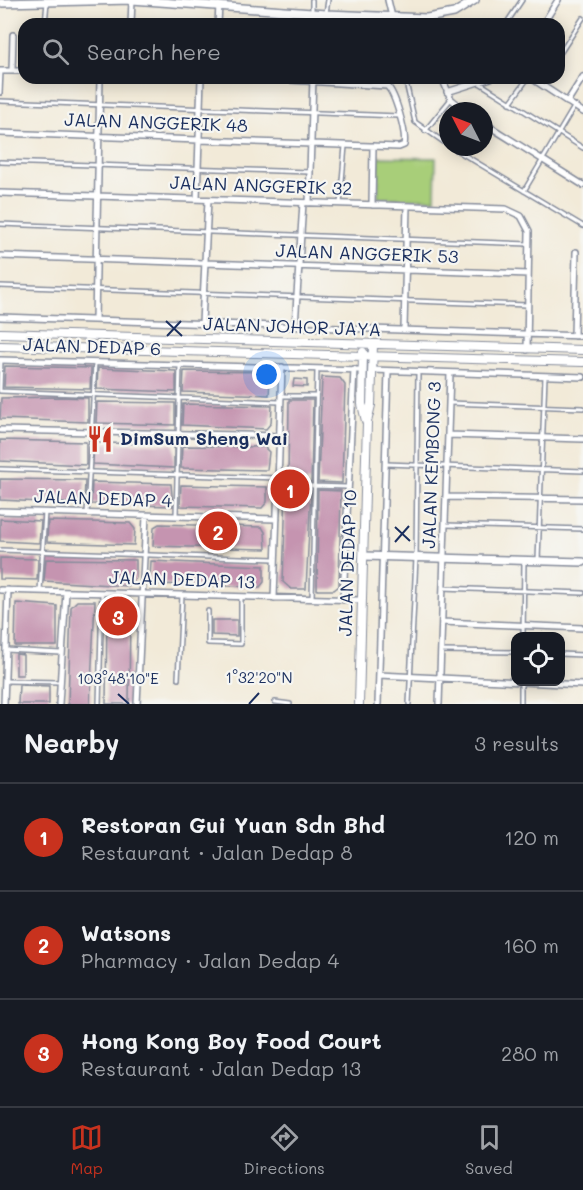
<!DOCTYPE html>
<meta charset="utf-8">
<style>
body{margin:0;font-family:Mali,sans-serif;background:#20242c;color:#f1f3f6}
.controls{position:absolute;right:18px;bottom:18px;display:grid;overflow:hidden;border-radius:12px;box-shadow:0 3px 15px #0003}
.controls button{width:54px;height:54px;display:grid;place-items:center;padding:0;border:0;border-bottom:2px solid #363941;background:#171b24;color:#f1f3f6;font:30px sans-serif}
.compass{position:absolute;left:439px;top:102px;width:54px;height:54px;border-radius:50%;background:#171b24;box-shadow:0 3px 15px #0003;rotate:312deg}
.you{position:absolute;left:267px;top:375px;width:21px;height:21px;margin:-15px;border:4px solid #fff;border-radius:50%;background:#1a73e8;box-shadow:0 0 0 9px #1a73e833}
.badge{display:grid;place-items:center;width:39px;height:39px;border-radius:50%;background:#c8321e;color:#fff;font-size:20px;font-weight:700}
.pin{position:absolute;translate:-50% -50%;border:3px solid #fff;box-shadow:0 2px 6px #0006}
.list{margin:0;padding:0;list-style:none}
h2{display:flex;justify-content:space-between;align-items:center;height:78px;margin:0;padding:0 24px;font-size:26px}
h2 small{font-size:20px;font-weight:400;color:#9ea1a6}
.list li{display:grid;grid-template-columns:39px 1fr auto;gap:18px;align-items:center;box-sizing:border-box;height:108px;padding:0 24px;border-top:2px solid #363941}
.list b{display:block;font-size:22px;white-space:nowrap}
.list p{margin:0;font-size:20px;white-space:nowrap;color:#9ea1a6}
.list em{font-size:20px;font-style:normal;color:#9ea1a6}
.icon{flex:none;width:33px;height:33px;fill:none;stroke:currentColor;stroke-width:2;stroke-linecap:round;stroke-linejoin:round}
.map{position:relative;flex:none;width:583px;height:704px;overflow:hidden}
.search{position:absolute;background:#171b24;box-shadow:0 3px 15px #0003;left:18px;right:18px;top:18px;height:66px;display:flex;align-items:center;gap:15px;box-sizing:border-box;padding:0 21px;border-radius:18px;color:#9ea1a6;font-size:22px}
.sheet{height:402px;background:#171b24}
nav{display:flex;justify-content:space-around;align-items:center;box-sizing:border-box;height:84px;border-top:2px solid #363941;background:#171b24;font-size:16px;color:#9ea1a6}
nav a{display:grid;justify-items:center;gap:3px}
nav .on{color:#c8321e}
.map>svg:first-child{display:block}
</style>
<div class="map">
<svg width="583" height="704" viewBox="0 0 583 704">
<rect width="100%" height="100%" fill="#f6f6f2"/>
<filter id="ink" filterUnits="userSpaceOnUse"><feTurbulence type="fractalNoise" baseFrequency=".0167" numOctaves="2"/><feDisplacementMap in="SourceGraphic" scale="12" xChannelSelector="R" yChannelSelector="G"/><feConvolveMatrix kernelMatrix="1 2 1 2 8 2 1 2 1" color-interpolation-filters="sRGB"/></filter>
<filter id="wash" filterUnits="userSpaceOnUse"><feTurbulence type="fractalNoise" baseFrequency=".008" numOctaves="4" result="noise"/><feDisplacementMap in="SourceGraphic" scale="24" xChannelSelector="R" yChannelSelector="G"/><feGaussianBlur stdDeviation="1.35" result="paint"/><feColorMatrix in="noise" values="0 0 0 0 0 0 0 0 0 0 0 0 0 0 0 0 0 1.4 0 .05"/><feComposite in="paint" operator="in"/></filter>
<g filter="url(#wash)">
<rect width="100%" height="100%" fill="#f2ead8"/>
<path fill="#a8ce79" stroke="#627e6c" stroke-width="1.5" d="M379,157L436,158L435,199L378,198Z"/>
<g id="blocks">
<path fill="#c594b0" d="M5,366L91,368L90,389L4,387Z
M98,368L176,371V392L97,389Z
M184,371L266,372L270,377L269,395L183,392Z
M322,377L340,378L345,385L342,483L318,482Z
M294,379L307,380V387L293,386Z
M60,397L88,398V422L0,419L1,398Z
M289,400H313L311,482H288Z
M97,402L175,403V425L96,423Z
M183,404L272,406L271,423L266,429L182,425Z
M0,440L86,442V465L0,461Z
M94,443L174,444V468L93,464Z
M182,446L264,447L269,452L267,470L181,468Z
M0,479L85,480L84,504L0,500Z
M92,482L171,484L173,506L91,504Z
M181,485L267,487V502L262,508L180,506Z
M286,489L311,490L306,589H291L283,582Z
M318,490L341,491L339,586L334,590H317Z
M0,519L41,521L39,543L0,541Z
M48,521L130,523L135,529L134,545L47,542Z
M159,524L262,527L265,532L266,549L153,546L154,527Z
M0,558L38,559L37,580L0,579Z
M46,559L136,560V578L128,586L44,581Z
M151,561L264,566V582L260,587L155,584L150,579Z
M77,601H95L90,704H68L71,607Z
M16,603L57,606V646H15Z
M107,603L125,604L130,609L129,704H106Z
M212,620H237V636L212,635Z
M16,654L23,655V675H16Z
M19,685L49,686V704H18Z"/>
</g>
</g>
<g filter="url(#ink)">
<use href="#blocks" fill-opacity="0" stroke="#868c9b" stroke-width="1.5"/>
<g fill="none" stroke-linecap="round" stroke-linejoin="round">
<defs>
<path id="service" d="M312,0V11
M326,13L328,0
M45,24L47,2
M506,24L522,0
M559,55L583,18
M405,78L415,122L448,145
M478,82L583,148
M540,84L544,78
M0,93L1,71
M0,101L399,116
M510,103L528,78
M425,131L451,99
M451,147L583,226
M0,162L310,172
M524,191L574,107
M340,204L345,146
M0,224L529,244
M0,286L527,305
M0,390L1,360
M0,391L280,402
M282,396H316
M449,403L583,408
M386,464L583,471
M0,469L277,478
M279,485L347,487
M87,514L95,363
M176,516L180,365
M445,525L583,529
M0,550L274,559
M538,560L545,376
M443,588L583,593
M40,591L45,512
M312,599L317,370
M208,611V643L241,644V597
M523,636L524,561
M6,650L61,653
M441,651L516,652
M560,654L583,655
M178,679L182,595
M5,681L61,682
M275,702L290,704
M99,704L102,593
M409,704L416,558L418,372
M521,704V682"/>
<path id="minor" d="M388,0L392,17
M131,24L132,0
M218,24L219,5
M316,24V13
M543,24L558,0
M0,71H24
M12,71L13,35
M442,78L451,99L466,111
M531,78L583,112
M447,92L491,78
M567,102L583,77
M484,123L583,185
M0,133L399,147L404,145C407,134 395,93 387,86L257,78
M0,193L506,209L521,216L529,231L527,350
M197,199L201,78
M309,203L313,78
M372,205L373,146
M0,256L528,274
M0,317L583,336
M95,320L100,78
M202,323L208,200
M295,326L303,203
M404,329L407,206
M574,336L576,252
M0,360L362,370
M372,370L583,377
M0,430L281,436
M448,435L583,439
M446,497L583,499
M0,511L277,519
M0,590L362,600
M274,598L282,367
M343,600L354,369
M442,622L583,628
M379,675L583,685
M4,704L8,590
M59,704L66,592
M137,704L146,516
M378,704L388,371
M439,704L450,373"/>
<path id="tertiary" d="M0,3L132,0L326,14L427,18L454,13L475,0
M364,556L583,562"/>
<path id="secondary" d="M0,333L583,350
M0,346L583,362
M363,352L362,404L366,421
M359,704L367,422L371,405L373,345"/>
</defs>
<use href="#service" stroke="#868c9b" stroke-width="6"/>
<use href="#minor" stroke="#868c9b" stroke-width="8"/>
<use href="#tertiary" stroke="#868c9b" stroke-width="10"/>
<use href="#secondary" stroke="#868c9b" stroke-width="10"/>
<use href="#service" stroke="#fff" stroke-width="3"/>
<use href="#minor" stroke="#fff" stroke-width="5"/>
<use href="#tertiary" stroke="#fff" stroke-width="7"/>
<use href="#secondary" stroke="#fff" stroke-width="8"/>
</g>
</g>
<path fill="none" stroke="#1b2f5e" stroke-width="2" d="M166,321L182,336M167,336L181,321M395,527L410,541M395,542L409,526M118,694L129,704M249,704L259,693"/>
<defs>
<symbol id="restaurant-bare" viewBox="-9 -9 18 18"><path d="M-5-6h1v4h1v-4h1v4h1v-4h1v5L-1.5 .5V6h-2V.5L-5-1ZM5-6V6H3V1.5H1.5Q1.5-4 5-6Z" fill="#c8321e" stroke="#f6f6f2" stroke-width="2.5" paint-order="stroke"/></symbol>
</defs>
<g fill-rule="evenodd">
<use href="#restaurant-bare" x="81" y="420" width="38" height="38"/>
</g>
<g text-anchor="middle" stroke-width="4.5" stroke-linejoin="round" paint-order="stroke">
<g font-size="18" fill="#1b2f5e" stroke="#f6f6f2">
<text transform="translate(156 123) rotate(2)" y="6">JALAN ANGGERIK 48</text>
<text transform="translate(261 186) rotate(2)" y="6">JALAN ANGGERIK 32</text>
<text transform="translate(367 254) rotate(2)" y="6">JALAN ANGGERIK 53</text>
<text transform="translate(292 327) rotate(2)" y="6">JALAN JOHOR JAYA</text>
<text transform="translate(92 347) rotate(2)" y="6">JALAN DEDAP 6</text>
<text transform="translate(432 465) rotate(-88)" y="6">JALAN KEMBONG 3</text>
<text transform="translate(103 499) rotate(2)" y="6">JALAN DEDAP 4</text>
<text transform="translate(348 563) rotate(-88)" y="6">JALAN DEDAP 10</text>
<text transform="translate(182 580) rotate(2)" y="6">JALAN DEDAP 13</text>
</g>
<g font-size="18" font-weight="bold" fill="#1b2f5e" stroke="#f6f6f2" text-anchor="start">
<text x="120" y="445">DimSum Sheng Wai</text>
</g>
</g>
<g font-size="15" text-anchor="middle" fill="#1b2f5e" stroke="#f6f6f2" stroke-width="4.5" stroke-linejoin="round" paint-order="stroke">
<text x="259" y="683">1°32'20"N</text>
<text x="118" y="684">103°48'10"E</text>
</g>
</svg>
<div class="controls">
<button><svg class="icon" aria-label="locate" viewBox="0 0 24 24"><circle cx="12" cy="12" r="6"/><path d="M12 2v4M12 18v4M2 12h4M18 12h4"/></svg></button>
</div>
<svg class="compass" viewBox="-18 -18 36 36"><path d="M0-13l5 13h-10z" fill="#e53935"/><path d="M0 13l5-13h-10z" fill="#9ea1a6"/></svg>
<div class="you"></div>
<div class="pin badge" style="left:290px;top:489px">1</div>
<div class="pin badge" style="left:218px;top:531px">2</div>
<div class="pin badge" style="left:118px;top:616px">3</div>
<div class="search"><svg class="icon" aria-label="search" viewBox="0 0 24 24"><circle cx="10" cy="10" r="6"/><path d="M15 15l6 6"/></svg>Search here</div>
</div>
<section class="sheet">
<h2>Nearby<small>3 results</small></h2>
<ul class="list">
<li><span class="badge">1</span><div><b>Restoran Gui Yuan Sdn Bhd</b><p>Restaurant · Jalan Dedap 8</p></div><em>120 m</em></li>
<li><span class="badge">2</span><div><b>Watsons</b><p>Pharmacy · Jalan Dedap 4</p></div><em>160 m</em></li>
<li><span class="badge">3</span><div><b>Hong Kong Boy Food Court</b><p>Restaurant · Jalan Dedap 13</p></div><em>280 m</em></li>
</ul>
</section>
<nav>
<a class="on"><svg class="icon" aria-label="map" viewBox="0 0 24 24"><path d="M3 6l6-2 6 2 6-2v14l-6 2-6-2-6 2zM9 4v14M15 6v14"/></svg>Map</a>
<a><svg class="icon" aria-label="directions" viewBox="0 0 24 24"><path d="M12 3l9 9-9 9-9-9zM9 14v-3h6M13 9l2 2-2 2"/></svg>Directions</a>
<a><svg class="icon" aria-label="saved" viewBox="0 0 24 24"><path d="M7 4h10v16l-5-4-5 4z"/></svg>Saved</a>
</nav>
